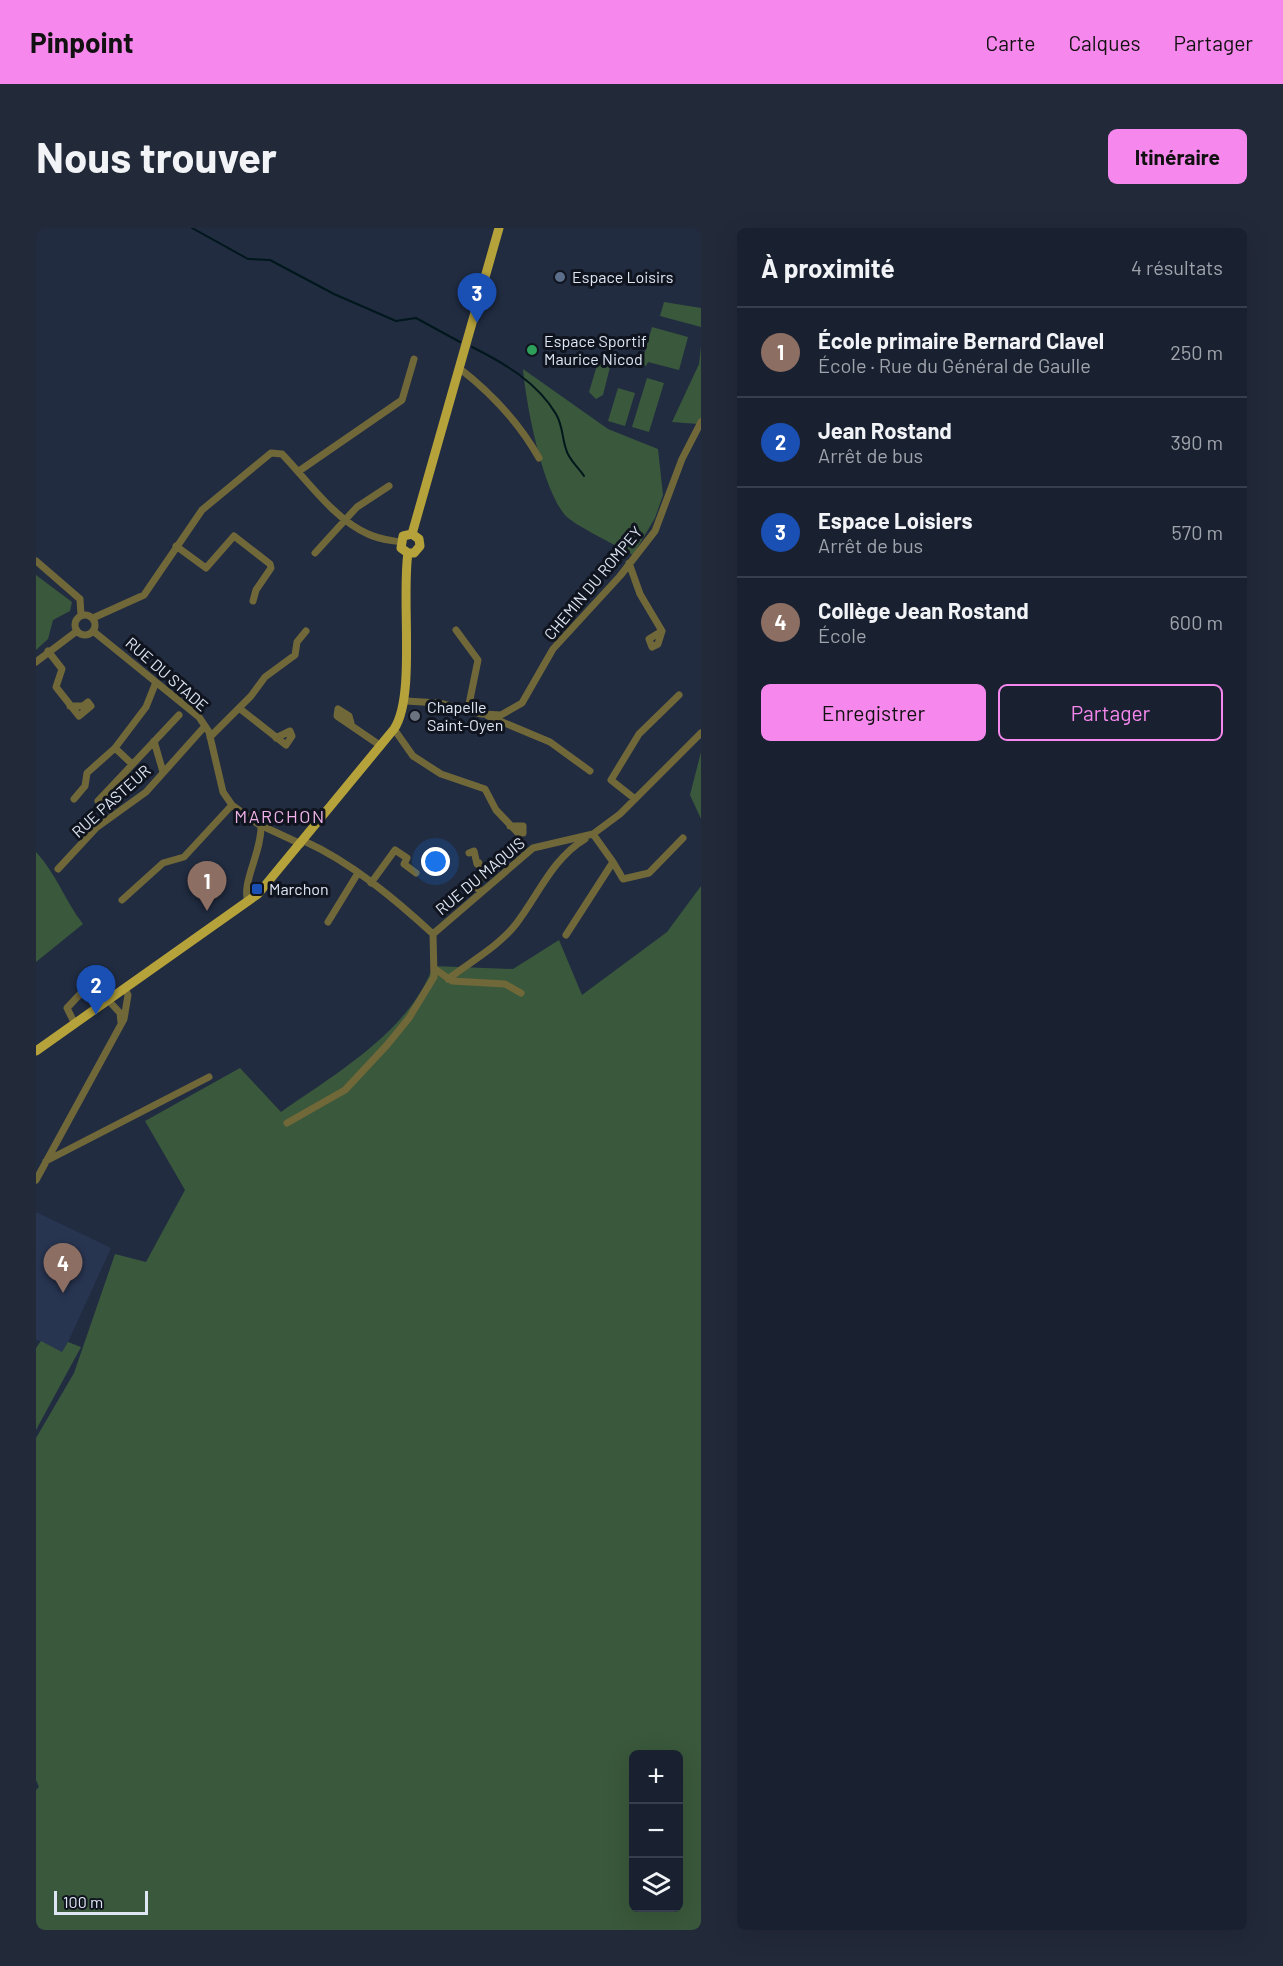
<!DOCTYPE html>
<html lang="fr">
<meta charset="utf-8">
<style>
body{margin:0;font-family:Barlow,sans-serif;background:#222939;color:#f1f3f6}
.controls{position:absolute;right:18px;bottom:18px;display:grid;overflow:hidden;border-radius:9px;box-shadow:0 6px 24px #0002}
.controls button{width:54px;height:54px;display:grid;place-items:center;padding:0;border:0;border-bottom:2px solid #373e4d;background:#192131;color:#f1f3f6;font:30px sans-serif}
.scale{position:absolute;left:18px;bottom:15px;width:94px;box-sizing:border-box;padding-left:6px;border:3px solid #dee6f4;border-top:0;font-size:16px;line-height:21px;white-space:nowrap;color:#dee6f4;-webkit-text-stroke:4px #10141e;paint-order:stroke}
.you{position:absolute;left:400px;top:634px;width:21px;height:21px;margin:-15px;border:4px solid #fff;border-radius:50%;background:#1a73e8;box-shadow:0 0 0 9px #1a73e833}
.badge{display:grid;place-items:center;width:39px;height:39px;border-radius:50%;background:#f688ed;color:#fff;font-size:20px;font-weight:700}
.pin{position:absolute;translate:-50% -50px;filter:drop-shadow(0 2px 3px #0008)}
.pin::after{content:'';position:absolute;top:32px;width:21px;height:18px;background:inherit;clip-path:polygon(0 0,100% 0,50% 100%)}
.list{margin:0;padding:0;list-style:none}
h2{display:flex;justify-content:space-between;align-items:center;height:78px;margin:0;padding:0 24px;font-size:26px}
h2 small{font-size:20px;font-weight:400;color:#9fa3ab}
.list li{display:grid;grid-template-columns:39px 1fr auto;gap:18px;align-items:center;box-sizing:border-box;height:90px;padding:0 24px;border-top:2px solid #373e4d}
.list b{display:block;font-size:22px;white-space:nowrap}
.list p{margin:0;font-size:20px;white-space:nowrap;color:#9fa3ab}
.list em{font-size:20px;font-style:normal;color:#9fa3ab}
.actions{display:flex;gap:12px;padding:18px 24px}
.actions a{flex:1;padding:14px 0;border:2px solid #f688ed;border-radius:9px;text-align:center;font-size:21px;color:#f688ed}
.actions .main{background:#f688ed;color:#111}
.icon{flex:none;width:33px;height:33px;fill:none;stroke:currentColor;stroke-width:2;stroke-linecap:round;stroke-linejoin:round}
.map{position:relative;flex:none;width:665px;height:1702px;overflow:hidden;border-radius:9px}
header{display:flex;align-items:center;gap:36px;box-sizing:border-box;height:84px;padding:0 30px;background:#f688ed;color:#111}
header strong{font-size:28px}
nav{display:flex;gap:33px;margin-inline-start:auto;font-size:21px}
.intro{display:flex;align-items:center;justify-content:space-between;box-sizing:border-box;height:144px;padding:0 36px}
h1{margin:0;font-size:42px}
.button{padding:15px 27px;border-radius:9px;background:#f688ed;color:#111;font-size:21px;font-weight:700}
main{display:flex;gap:36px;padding:0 36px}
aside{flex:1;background:#192131;border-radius:9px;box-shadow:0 6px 24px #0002}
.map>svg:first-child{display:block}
</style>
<header>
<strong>Pinpoint</strong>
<nav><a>Carte</a><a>Calques</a><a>Partager</a></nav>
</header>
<div class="intro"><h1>Nous trouver</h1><a class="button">Itinéraire</a></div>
<main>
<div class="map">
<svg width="665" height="1702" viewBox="0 0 665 1702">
<rect width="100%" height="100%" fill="#212c41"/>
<path fill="#283551" d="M0,984L75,1020L27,1125L0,1111Z"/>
<path fill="#3a583b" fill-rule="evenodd" d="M628,74L665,80V99L624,88Z
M616,99L652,109L643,142L612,134L610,138L605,137Z
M665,118V192L662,196L636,194L663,136Z
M562,134L574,139L567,167L560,171L553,164Z
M487,141L572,201L622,221L627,267L619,290L597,327C582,318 539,298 529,287C506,260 490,176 487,141Z
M611,150L628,155L613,204L596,199Z
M582,160L599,165L589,198L572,193Z
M0,347L36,374L34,383L17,392L12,411L0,422Z
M665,524V591L654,567Z
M0,624C20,645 29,673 47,696L0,734Z
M665,658V1702H0V1562L3,1559L0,1552V1210L38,1145L79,1026L110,1034L149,962L109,893L204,840L245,884C299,846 374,803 397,738L477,741L523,712L546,767L631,704ZM598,1526H642V1680H598Z
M5,1113L26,1124L32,1114L45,1119L0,1202V1120Z"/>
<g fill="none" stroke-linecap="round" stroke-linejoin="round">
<path stroke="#00171c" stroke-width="2" d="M156,0L212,31L234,32L298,66L360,93L380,90L424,114
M436,119C468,135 501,154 520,186C527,198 526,210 530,221C532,231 543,240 548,248"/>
<path stroke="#71683a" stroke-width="7" d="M423,140C454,164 484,196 503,230
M263,243L366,172L378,131
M140,318L170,340L198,308L234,336L235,340L220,362L217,373
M279,325L321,279L353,258
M0,333L44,371L45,387
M593,335L604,366L626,403L622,416L616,419L613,411L626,403
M39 397a10 10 0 1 1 20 0a10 10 0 1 1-20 0Z
M57,390L108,367L166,282L235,225L246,226C272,253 298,291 332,306C342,311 353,312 364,314
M420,402L442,432L432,481
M57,403L163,489L173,504L187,564L196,577L222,596L265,616
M12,423L26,441L20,459L43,488L55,478L52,474L47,478H34
M0,434L41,403
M370,473L403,475L446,486L465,487L486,475L517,421L584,348L619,303L646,231L665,194
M203,480L250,517L256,508L254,503L240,510
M452,488L514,514L554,543
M315,495L313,488L302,481L301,488L345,518
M358,501L377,528L405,546L449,561L460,582L482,605H487V598H474
M174,509L215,468L229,449L259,427L261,414L270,403
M118,513L127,544
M79,520L96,536
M38,571L49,558L51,545L79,520L110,479L120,454
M599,571L575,552L603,506L643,467
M62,573L143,487
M268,613C315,634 360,672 397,706L497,620L557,606L584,586L665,505
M433,625L438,623L441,636L443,635L446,646L441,660L445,664
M577,634L587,651L613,645L647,610
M22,641L60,600L110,564L169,498
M335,655L359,622L371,630L368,636L380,645
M86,672L127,635L148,629L196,577
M212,674C205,655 226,624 225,597
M292,694L322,645
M530,707L577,634L557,606
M399,741L416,753L469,756L485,765
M412,751C434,734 463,718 480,696C503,666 516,631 549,611
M73,773L84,785L85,794
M39,796L31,780L61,748
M251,895L309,862L351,817L373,790L398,749L397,706
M10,933L173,849
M0,952L88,791L92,767L89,761"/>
<path stroke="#b6a23a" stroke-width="9" d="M376,306L463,0
M372,325L365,320L367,308L376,306
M372,325H378L384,318L383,311L376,306
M0,823L222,666L358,501C380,469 365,370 372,325"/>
</g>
<circle fill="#5c6f8a" stroke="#10141e" stroke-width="2" cx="524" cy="49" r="6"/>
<circle fill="#2e9e5b" stroke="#10141e" stroke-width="2" cx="496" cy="122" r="6"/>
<circle fill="#6b7280" stroke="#10141e" stroke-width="2" cx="379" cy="488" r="6"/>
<rect fill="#1a4fb4" stroke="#10141e" stroke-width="2" x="215" y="655" width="12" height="12" rx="3"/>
<g text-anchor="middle" stroke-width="6" stroke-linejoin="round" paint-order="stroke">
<g font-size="16" fill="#dee6f4" stroke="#10141e" text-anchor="start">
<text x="536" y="55">Espace Loisirs</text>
<text x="508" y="119">Espace Sportif<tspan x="508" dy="18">Maurice Nicod</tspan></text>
<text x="391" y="485">Chapelle<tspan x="391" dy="18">Saint-Oyen</tspan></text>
<text x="233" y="667">Marchon</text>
</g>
<g font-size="16" fill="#dee6f4" stroke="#10141e">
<text transform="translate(557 355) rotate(-50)" y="6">CHEMIN DU ROMPEY</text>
<text transform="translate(131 446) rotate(41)" y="6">RUE DU STADE</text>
<text transform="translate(75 573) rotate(-42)" y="6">RUE PASTEUR</text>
<text transform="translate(444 648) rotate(-40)" y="6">RUE DU MAQUIS</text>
</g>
<g font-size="18" letter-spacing="1.5" fill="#f0b3e9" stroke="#10141e">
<text x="244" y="595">MARCHON</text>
</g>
</g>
</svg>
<div class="controls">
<button>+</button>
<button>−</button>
<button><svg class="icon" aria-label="layers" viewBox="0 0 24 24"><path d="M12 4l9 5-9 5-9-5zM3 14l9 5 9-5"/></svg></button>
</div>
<div class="scale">100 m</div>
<div class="you"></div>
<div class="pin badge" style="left:171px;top:683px;background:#8d6e63">1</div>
<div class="pin badge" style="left:60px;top:787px;background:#1a4fb4">2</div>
<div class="pin badge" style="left:441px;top:95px;background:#1a4fb4">3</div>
<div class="pin badge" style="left:27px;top:1065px;background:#8d6e63">4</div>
</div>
<aside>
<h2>À proximité<small>4 résultats</small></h2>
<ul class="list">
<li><span class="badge" style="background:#8d6e63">1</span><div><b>École primaire Bernard Clavel</b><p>École · Rue du Général de Gaulle</p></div><em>250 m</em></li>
<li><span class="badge" style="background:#1a4fb4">2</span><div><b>Jean Rostand</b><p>Arrêt de bus</p></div><em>390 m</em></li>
<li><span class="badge" style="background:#1a4fb4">3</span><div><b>Espace Loisiers</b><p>Arrêt de bus</p></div><em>570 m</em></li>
<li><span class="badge" style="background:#8d6e63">4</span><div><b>Collège Jean Rostand</b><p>École</p></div><em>600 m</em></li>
</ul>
<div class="actions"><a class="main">Enregistrer</a><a>Partager</a></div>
</aside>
</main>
